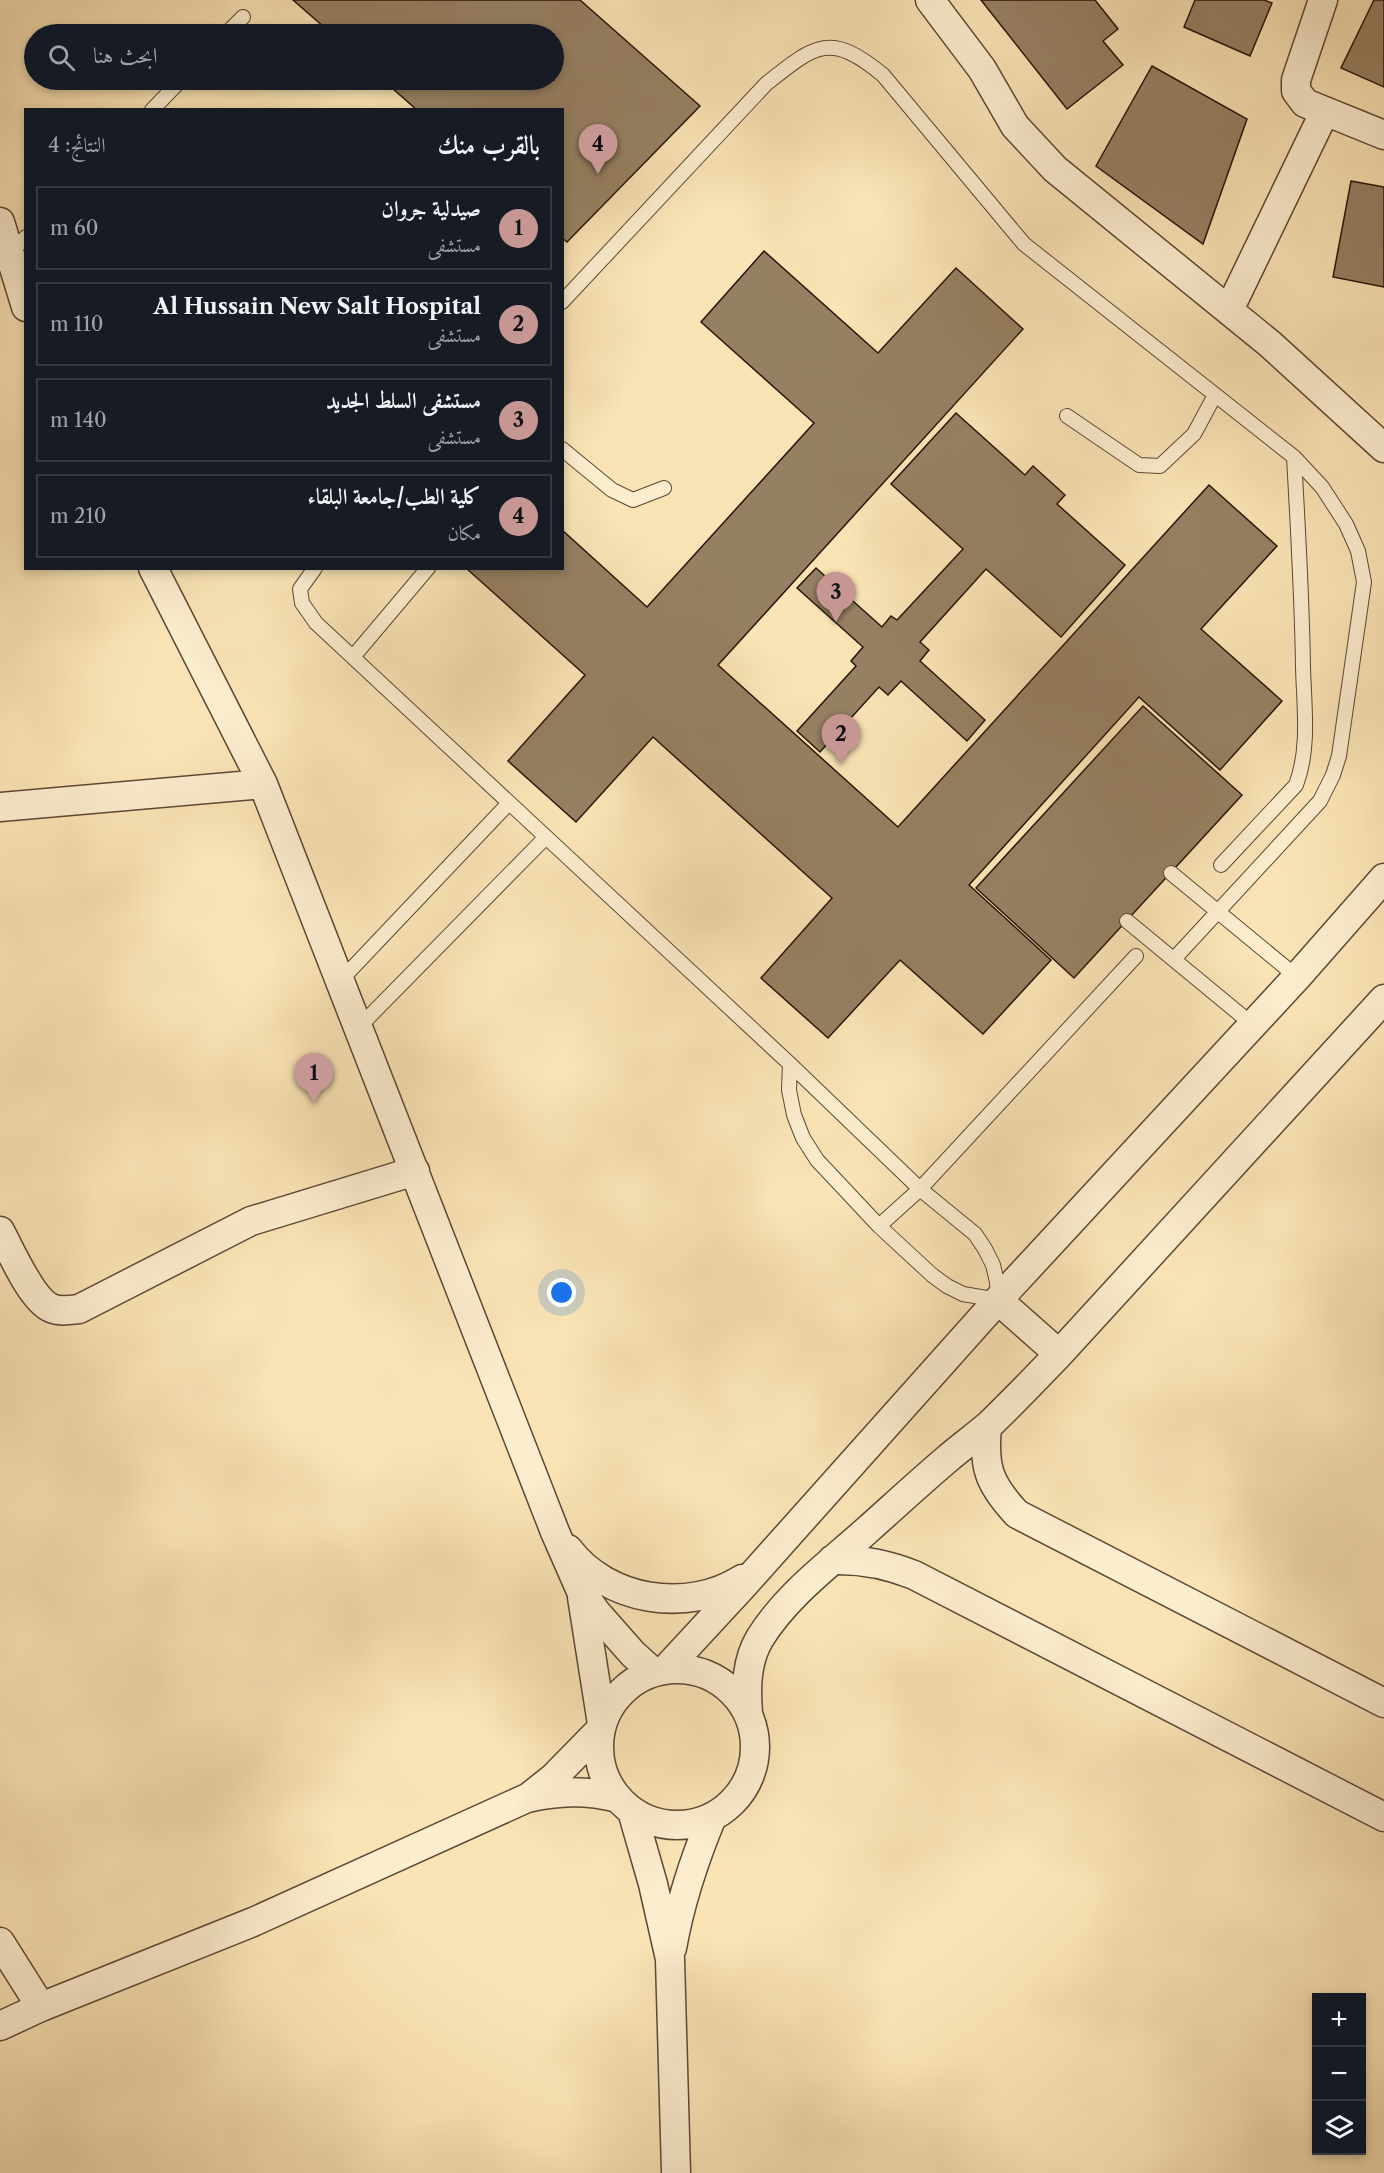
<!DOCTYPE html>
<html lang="ar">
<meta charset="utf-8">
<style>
body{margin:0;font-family:"Libre Caslon Text",Amiri,serif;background:#20242c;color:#f1f3f6;direction:rtl}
.controls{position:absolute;right:18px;bottom:18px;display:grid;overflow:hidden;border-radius:0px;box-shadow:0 3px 9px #0003}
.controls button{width:54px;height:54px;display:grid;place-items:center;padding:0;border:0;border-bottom:2px solid #363941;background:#171b24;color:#f1f3f6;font:30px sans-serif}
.you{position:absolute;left:562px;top:1293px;width:21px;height:21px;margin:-15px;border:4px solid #fff;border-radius:50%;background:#1a73e8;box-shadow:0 0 0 9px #1a73e833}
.badge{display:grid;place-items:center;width:39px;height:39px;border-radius:50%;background:#c59692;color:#111;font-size:20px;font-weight:700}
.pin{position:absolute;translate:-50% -50px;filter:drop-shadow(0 2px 3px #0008)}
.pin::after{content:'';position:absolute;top:32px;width:21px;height:18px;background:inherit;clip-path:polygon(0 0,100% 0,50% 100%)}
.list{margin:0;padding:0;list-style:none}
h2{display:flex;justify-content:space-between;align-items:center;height:78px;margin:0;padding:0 24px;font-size:26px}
h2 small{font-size:20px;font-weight:400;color:#9ea1a6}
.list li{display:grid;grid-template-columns:39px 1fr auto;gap:18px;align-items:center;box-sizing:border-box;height:84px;margin:0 12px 12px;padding:0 12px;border:2px solid #363941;border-radius:0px}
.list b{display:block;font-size:22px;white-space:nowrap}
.list p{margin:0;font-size:20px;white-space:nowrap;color:#9ea1a6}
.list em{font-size:20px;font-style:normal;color:#9ea1a6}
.icon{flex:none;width:33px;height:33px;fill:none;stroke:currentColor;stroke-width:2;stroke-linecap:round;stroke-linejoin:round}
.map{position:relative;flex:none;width:1384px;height:2173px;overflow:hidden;direction:ltr}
.search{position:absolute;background:#171b24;box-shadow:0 3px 9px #0003;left:24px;top:24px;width:540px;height:66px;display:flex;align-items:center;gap:15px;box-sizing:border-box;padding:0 21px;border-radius:33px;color:#9ea1a6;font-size:22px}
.panel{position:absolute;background:#171b24;box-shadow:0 3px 9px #0003;left:24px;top:108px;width:540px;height:462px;border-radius:0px;direction:rtl}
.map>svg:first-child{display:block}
</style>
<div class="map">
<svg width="1384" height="2173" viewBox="0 0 1384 2173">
<rect width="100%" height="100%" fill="#fae4b5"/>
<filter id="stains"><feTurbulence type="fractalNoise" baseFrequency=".00333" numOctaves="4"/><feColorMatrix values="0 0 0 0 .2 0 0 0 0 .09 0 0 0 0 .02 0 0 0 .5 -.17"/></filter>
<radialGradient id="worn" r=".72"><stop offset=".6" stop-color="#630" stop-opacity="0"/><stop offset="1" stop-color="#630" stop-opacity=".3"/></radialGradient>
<path fill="#968063" stroke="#2a130a" stroke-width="1.5" d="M293,0H580L700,106L567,242L562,238V110H417L383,80H554V34H332Z
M981,0H1095L1118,29L1103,41L1123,65L1067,109Z
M1195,0H1264L1272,3L1250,56L1184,27Z
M1374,0H1384V87L1341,68Z
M1152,66L1247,119L1203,244L1096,166Z
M1351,181L1384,187V287L1333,277Z
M764,251L878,353L956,268L1023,329L718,665L898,827L1209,485L1277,546L1201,629L1282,701L1220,770L1139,697L969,885L1051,960L983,1034L900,960L828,1038L761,978L832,898L653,737L576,822L508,761L585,675L466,568H562V530L647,607L814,423L701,322Z
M956,413L1025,475L1033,466L1065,495L1057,504L1125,565L1061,637L986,569L920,642L929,650L920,661L985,720L967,741L901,681L888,695L879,687L820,752L797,731L856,666L851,661L863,647L797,588L816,568L882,627L891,616L897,620L963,549L891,484Z
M1143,706L1242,795L1074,978L976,888Z"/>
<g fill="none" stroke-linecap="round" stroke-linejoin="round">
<defs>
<path id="lane" d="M226,34L243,17
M152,110L181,80
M9,254L26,237
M562,302L766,84C815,45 830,31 883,75L1024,244L1294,457L1322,487L1346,524L1358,551L1364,582L1339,756L1333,775L1320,801L1174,959
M1067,416L1139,465L1160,466L1194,434L1215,395
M562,449L612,490L633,500L664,488
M315,568L300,589L302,603L316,623L790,1064L920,1189L975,1234L985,1249L993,1265L997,1282L998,1300L963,1294L947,1286L932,1275L879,1226L817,1160L803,1138L794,1115L789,1090L790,1064
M353,657L428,568
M1221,865L1296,785C1310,748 1304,706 1303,667C1302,597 1298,527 1294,457
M1171,873L1297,977
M1127,921L1253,1025
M340,981L509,803
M359,1027L546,837
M879,1226L920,1189L1136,956"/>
<path id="street" d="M930,0L982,69L1015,126L1055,169L1270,344L1384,448
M1323,0L1296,80V91L1305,103L1384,135
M0,222L26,307
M1229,310L1325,111
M153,568L263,784L555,1532L580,1589L596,1612L633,1654L653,1672
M0,807L263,784
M0,1231C11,1251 31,1299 51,1308C60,1312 70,1310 79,1309L251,1221L415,1171
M998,1300L1059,1354
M987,1427C983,1467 989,1484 1017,1514L1384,1703
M568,1549C607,1601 687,1614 742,1579
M832,1560C862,1559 887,1564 914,1575L1384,1817
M582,1597L602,1724
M599 1747a78 78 0 1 1 156 0a78 78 0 1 1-156 0Z
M665,1670L740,1589L998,1300L1297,977L1384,878
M748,1713C746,1688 746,1661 760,1638C786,1596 828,1565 865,1532C892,1508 919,1483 946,1460C960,1448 975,1437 989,1425C1013,1402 1036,1378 1059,1354L1384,999
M529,1797L553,1778L600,1730
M632,1811L653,1884L670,1959L676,2173
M0,1942L41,2007
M672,1948C680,1903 694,1860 712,1817
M0,2026L41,2007L253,1922L527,1798C559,1791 586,1790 618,1798"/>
</defs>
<use href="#lane" stroke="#5e4735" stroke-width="16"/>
<use href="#street" stroke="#5e4735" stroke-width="31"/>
<use href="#lane" stroke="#fcedcf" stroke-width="14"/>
<use href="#street" stroke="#fcedcf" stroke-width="28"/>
</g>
<rect width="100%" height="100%" filter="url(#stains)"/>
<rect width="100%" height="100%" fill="url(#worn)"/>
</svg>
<div class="controls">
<button>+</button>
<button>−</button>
<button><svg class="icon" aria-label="layers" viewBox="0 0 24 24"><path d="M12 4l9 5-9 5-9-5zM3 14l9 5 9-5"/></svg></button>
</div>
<div class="you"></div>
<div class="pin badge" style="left:314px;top:1103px">1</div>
<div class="pin badge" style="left:841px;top:764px">2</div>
<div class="pin badge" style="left:836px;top:622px">3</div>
<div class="pin badge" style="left:598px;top:174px">4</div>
<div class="search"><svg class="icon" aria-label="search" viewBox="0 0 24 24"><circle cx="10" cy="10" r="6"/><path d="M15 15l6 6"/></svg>ابحث هنا</div>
<section class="panel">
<h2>بالقرب منك<small>النتائج: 4</small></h2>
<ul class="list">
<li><span class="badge">1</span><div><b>صيدلية جروان</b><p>مستشفى</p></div><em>60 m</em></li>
<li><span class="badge">2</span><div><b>Al Hussain New Salt Hospital</b><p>مستشفى</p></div><em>110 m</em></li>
<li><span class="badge">3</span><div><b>مستشفى السلط الجديد</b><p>مستشفى</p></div><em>140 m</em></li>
<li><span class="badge">4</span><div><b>كلية الطب/جامعة البلقاء</b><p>مكان</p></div><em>210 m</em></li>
</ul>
</section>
</div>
